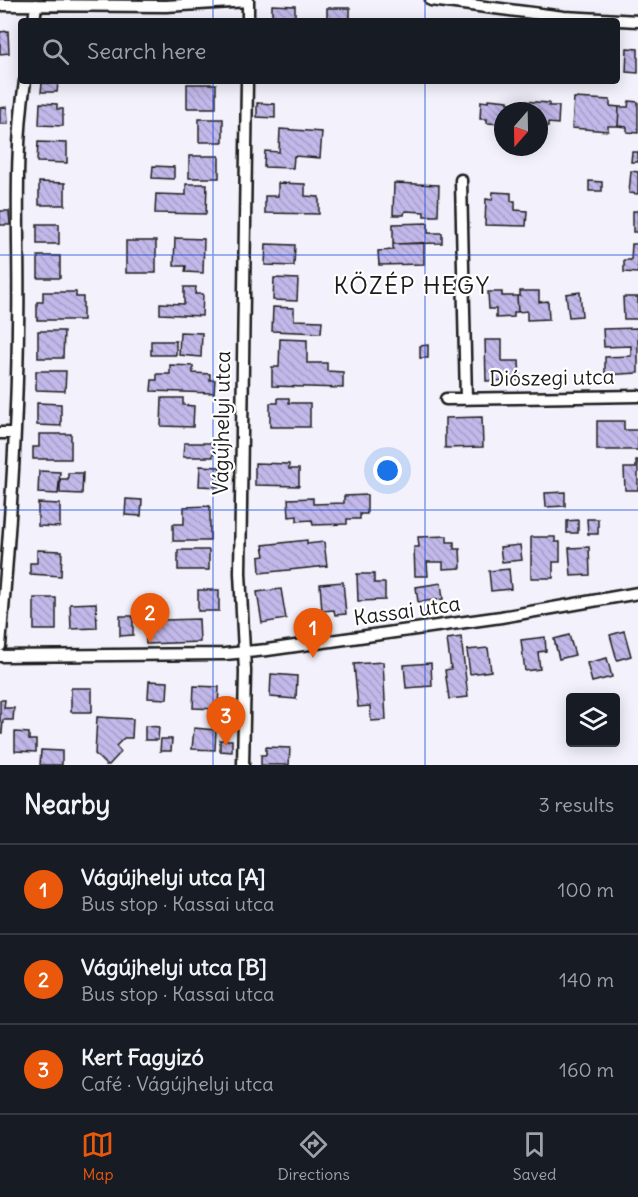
<!DOCTYPE html>
<meta charset="utf-8">
<style>
body{margin:0;font-family:Delius,sans-serif;background:#20242c;color:#f1f3f6}
.controls{position:absolute;right:18px;bottom:18px;display:grid;overflow:hidden;border-radius:6px;box-shadow:0 3px 15px #0003}
.controls button{width:54px;height:54px;display:grid;place-items:center;padding:0;border:0;border-bottom:2px solid #363941;background:#171b24;color:#f1f3f6;font:30px sans-serif}
.compass{position:absolute;left:494px;top:102px;width:54px;height:54px;border-radius:50%;background:#171b24;box-shadow:0 3px 15px #0003;rotate:200deg}
.you{position:absolute;left:388px;top:471px;width:21px;height:21px;margin:-15px;border:4px solid #fff;border-radius:50%;background:#1a73e8;box-shadow:0 0 0 9px #1a73e833}
.badge{display:grid;place-items:center;width:39px;height:39px;border-radius:50%;background:#ea580c;color:#fff;font-size:20px;font-weight:700}
.pin{position:absolute;translate:-50% -50px;filter:drop-shadow(0 2px 3px #0008)}
.pin::after{content:'';position:absolute;top:32px;width:21px;height:18px;background:inherit;clip-path:polygon(0 0,100% 0,50% 100%)}
.list{margin:0;padding:0;list-style:none}
h2{display:flex;justify-content:space-between;align-items:center;height:78px;margin:0;padding:0 24px;font-size:26px}
h2 small{font-size:20px;font-weight:400;color:#9ea1a6}
.list li{display:grid;grid-template-columns:39px 1fr auto;gap:18px;align-items:center;box-sizing:border-box;height:90px;padding:0 24px;border-top:2px solid #363941}
.list b{display:block;font-size:22px;white-space:nowrap}
.list p{margin:0;font-size:20px;white-space:nowrap;color:#9ea1a6}
.list em{font-size:20px;font-style:normal;color:#9ea1a6}
.icon{flex:none;width:33px;height:33px;fill:none;stroke:currentColor;stroke-width:2;stroke-linecap:round;stroke-linejoin:round}
.map{position:relative;flex:none;width:638px;height:765px;overflow:hidden}
.search{position:absolute;background:#171b24;box-shadow:0 3px 15px #0003;left:18px;right:18px;top:18px;height:66px;display:flex;align-items:center;gap:15px;box-sizing:border-box;padding:0 21px;border-radius:6px;color:#9ea1a6;font-size:22px}
.sheet{height:348px;background:#171b24}
nav{display:flex;justify-content:space-around;align-items:center;box-sizing:border-box;height:84px;border-top:2px solid #363941;background:#171b24;font-size:16px;color:#9ea1a6}
nav a{display:grid;justify-items:center;gap:3px}
nav .on{color:#ea580c}
.map>svg:first-child{display:block}
</style>
<div class="map">
<svg width="638" height="765" viewBox="0 0 638 765">
<defs>
<pattern id="building-back-hatch" width="6" height="6" patternUnits="userSpaceOnUse" patternTransform="scale(1.5)"><rect width="6" height="6" fill="#c2b8e9"/><path d="M-1 5l2 2M0 0l6 6M5-1l2 2" fill="none" stroke="#a69ec7"/></pattern>
</defs>
<rect width="100%" height="100%" fill="#f3f1fb"/>
<filter id="ink" filterUnits="userSpaceOnUse"><feTurbulence type="fractalNoise" baseFrequency=".0167" numOctaves="2"/><feDisplacementMap in="SourceGraphic" scale="12" xChannelSelector="R" yChannelSelector="G"/><feConvolveMatrix kernelMatrix="1 2 1 2 8 2 1 2 1" color-interpolation-filters="sRGB"/></filter>
<g filter="url(#ink)">
<path fill="url(#building-back-hatch)" stroke="#1c1c1c" stroke-width="1.5" d="M272,5L295,6V21H272Z
M327,8H350V21H327Z
M8,31L9,53L0,54V32Z
M627,48L638,49V73L626,72Z
M42,83H58L57,92H41Z
M187,84H216V108H187Z
M574,98L610,100V106L619,107L618,126H608V131L572,128Z
M488,99L508,101V103H515V111H503V124L487,123V119H480L481,101L488,102Z
M522,101L549,103V106H559L558,124L548,123V127H539V111H515V103L522,104Z
M629,101L638,102V133L627,132V127L618,126L619,107H628Z
M40,103L57,104V109H63V126L39,125Z
M257,103L275,104V118L257,117Z
M7,107L8,124H0V108Z
M199,119H223V142H199Z
M280,129L322,132L320,158L294,156L293,168L264,167L265,151L279,152Z
M38,142L67,143V163L37,162Z
M632,152H638V162H631Z
M189,156H219V178H189Z
M153,166L174,167V179L152,178Z
M631,171L638,172V194L629,193Z
M589,181L602,182V191H589Z
M39,182L65,183V205H39Z
M278,183L305,184V196L319,197V214L265,213V196H278Z
M394,183L439,185L438,216H424V212L405,211L404,215H393Z
M186,184H207L206,214L155,213L156,194L186,195Z
M493,192L511,193V201H515V210L527,211L526,226L485,225L486,199L492,200Z
M0,211H9L10,225H0Z
M633,211H638V232H633Z
M428,223V233H442V243L393,244V224Z
M37,224H59V244H37Z
M175,238L204,239L203,273L185,272L186,266H174Z
M126,241H156V273H126Z
M424,243V264L379,265L378,251L393,250V244Z
M266,244L295,245L294,266L265,265Z
M632,244H638V273L624,272V260H631Z
M38,256H60V278H38Z
M274,278L298,279L297,301L273,300Z
M184,287H196L195,294H203L202,316L160,314V303L184,304Z
M520,291H539V302L548,301L549,319L527,320V311L518,312L517,296H520Z
M43,292H76V297H83V320H37V302H43Z
M488,292H502V296H517L518,312H514V317L496,318V309H489Z
M580,292L582,316L569,317L566,294Z
M623,297H638V319H624Z
M273,307L294,308V320L322,321L321,333L272,331Z
M638,328V373L605,375V357L631,356V346L604,347L603,329Z
M38,331H64L63,358H38Z
M180,332L202,333L201,357L179,355Z
M280,339L307,340V363H327V371L343,372V388L272,386V367H279Z
M485,340H502V361H519L520,380L486,381Z
M151,341H176V355H151Z
M428,345V358H420V346Z
M170,365L193,366V373L210,374V380H215L214,393L151,391L152,380H157V374H170Z
M36,371H66L65,391L36,390Z
M162,398H183V405L194,406L193,427L161,426Z
M278,398H289V403H310V427H270V403H278Z
M37,403L61,404V426L37,425Z
M482,417L483,447L445,448V418Z
M597,421H624V430H638V450H597Z
M39,434H71V459H33V447H39Z
M184,443H213V457H183Z
M636,460H638V490H625L624,468H636Z
M255,463L289,464V469H299V486L255,485Z
M200,466L220,467V487L199,486Z
M39,471L60,472L58,494L38,493Z
M68,473H83L82,494L60,493V479H68Z
M565,492V506L546,507L545,493Z
M367,495V514H360V519H347V524L313,525L312,520L297,521V516L289,517L288,499L313,498V504L344,503V496Z
M126,499L142,500L141,516L125,515Z
M38,503L60,504V527L38,526Z
M210,506V541H173V524H184V507Z
M587,519H598V534H588Z
M578,520V533H567V521Z
M447,536V542H454V549H460L461,568L443,569V562H427L428,576H415L414,547H419L418,537Z
M531,537H555V542H560V562H553V578H531Z
M307,540V544L324,542L327,566L260,573L259,557L265,556L263,545Z
M520,545L522,560L502,562L500,547Z
M589,547L590,575L571,576L569,548Z
M37,550L62,551L61,576L30,574V563H37Z
M178,550H209V570H178Z
M509,569L511,589L491,591L489,571Z
M357,574H374V583H385V600L358,601Z
M343,582L346,614L335,615L334,610L322,611L320,584Z
M441,583L443,599L418,602L416,587Z
M281,589L286,619L262,623L257,592Z
M198,590H219V611H198Z
M34,598H56V630H34Z
M96,603L97,628L71,629L70,604Z
M145,615H164V620L199,619L200,642L146,644Z
M120,616H133V635L120,636Z
M624,631L631,656L617,660L610,635Z
M569,635L575,655L559,659L554,639Z
M461,637L468,697L449,699L445,670L451,669L447,639Z
M545,637L546,651L538,652L540,669L525,671L521,640Z
M488,648L491,671L470,674L467,650Z
M607,658L612,677L592,682L587,663Z
M383,662L386,720L371,721L370,706L358,707L354,664Z
M431,663L432,686L406,688L404,665Z
M271,674L297,676L296,699L270,697Z
M149,681L168,682L167,699L148,698Z
M194,686L219,687L218,709L193,708Z
M71,688H92V712H71Z
M0,700H5L4,708H14L13,720H3L2,734H0Z
M97,717L133,719L132,738H124L116,746L121,752L109,765H106L95,754Z
M145,726L159,727L158,740H145Z
M194,728L216,730L215,750L192,749Z
M15,732L29,733V740H36V752L15,751Z
M161,739H172L171,751H160Z
M220,740H232V752L220,751Z
M266,747L290,748L289,765H261V755H266Z
M41,750L62,751V765H40Z"/>
<g fill="none" stroke-linecap="round" stroke-linejoin="round">
<defs>
<path id="minor" d="M248,0V21
M431,0L564,17L638,21
M0,5L166,6L248,1
M34,21L36,5
M461,180L466,399
M446,399L638,396
M0,433H15
M0,646C9,540 17,434 18,327C20,245 13,162 25,81
M0,656L225,654L267,650L501,617L638,593
M243,765L245,671L240,573L247,81"/>
</defs>
<use href="#minor" stroke="#1c1c1c" stroke-width="15"/>
<use href="#minor" stroke="#fff" stroke-width="10"/>
</g>
</g>
<path fill="none" stroke="#1d4ed8" stroke-width="1.5" stroke-opacity="0.55" d="M213,0V21M425,0V21M213,81V765M425,81V765M0,255H638M0,510H638"/>
<g text-anchor="middle" stroke-width="4.5" stroke-linejoin="round" paint-order="stroke">
<g font-size="21" fill="#1c1c1c" stroke="#fff">
<text transform="translate(552 378) rotate(-1)" y="7">Diószegi utca</text>
<text transform="translate(222 423) rotate(-89)" y="7">Vágújhelyi utca</text>
<text transform="translate(407 611) rotate(-8)" y="7">Kassai utca</text>
</g>
<g font-size="24" letter-spacing="1.5" fill="#1c1c1c" stroke="#fff">
<text x="412" y="294">KÖZÉP HEGY</text>
</g>
</g>
</svg>
<div class="controls">
<button><svg class="icon" aria-label="layers" viewBox="0 0 24 24"><path d="M12 4l9 5-9 5-9-5zM3 14l9 5 9-5"/></svg></button>
</div>
<svg class="compass" viewBox="-18 -18 36 36"><path d="M0-13l5 13h-10z" fill="#e53935"/><path d="M0 13l5-13h-10z" fill="#9ea1a6"/></svg>
<div class="you"></div>
<div class="pin badge" style="left:313px;top:658px">1</div>
<div class="pin badge" style="left:150px;top:643px">2</div>
<div class="pin badge" style="left:226px;top:746px">3</div>
<div class="search"><svg class="icon" aria-label="search" viewBox="0 0 24 24"><circle cx="10" cy="10" r="6"/><path d="M15 15l6 6"/></svg>Search here</div>
</div>
<section class="sheet">
<h2>Nearby<small>3 results</small></h2>
<ul class="list">
<li><span class="badge">1</span><div><b>Vágújhelyi utca [A]</b><p>Bus stop · Kassai utca</p></div><em>100 m</em></li>
<li><span class="badge">2</span><div><b>Vágújhelyi utca [B]</b><p>Bus stop · Kassai utca</p></div><em>140 m</em></li>
<li><span class="badge">3</span><div><b>Kert Fagyizó</b><p>Café · Vágújhelyi utca</p></div><em>160 m</em></li>
</ul>
</section>
<nav>
<a class="on"><svg class="icon" aria-label="map" viewBox="0 0 24 24"><path d="M3 6l6-2 6 2 6-2v14l-6 2-6-2-6 2zM9 4v14M15 6v14"/></svg>Map</a>
<a><svg class="icon" aria-label="directions" viewBox="0 0 24 24"><path d="M12 3l9 9-9 9-9-9zM9 14v-3h6M13 9l2 2-2 2"/></svg>Directions</a>
<a><svg class="icon" aria-label="saved" viewBox="0 0 24 24"><path d="M7 4h10v16l-5-4-5 4z"/></svg>Saved</a>
</nav>
